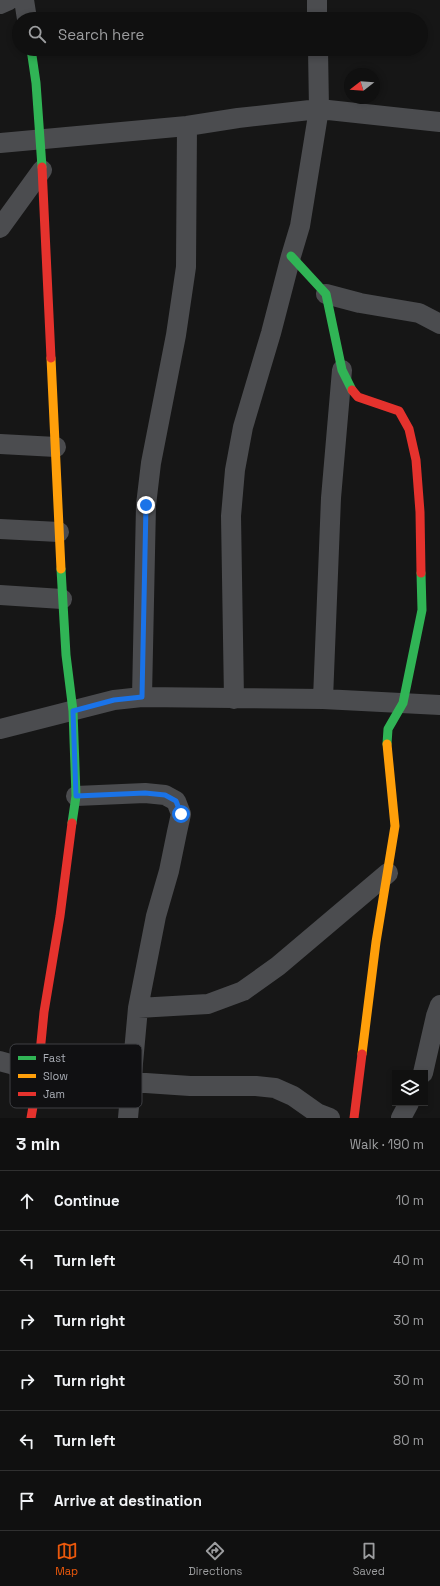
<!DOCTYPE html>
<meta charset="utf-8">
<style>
body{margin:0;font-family:"Space Grotesk",sans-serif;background:#1e1e1e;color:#f1f3f6}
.controls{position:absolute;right:12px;bottom:12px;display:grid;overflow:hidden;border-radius:0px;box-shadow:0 2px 6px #0003}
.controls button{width:36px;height:36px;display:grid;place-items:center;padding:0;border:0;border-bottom:1px solid #303030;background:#101010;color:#f1f3f6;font:20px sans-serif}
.compass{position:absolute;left:344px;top:68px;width:36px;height:36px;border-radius:50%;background:#101010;box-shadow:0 2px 6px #0003;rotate:253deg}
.stop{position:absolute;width:12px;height:12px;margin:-9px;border:3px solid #1a73e8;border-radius:50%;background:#fff}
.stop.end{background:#1a73e8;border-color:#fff;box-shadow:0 1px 4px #0008}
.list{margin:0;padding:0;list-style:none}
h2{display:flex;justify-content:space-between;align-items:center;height:52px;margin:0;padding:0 16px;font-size:17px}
h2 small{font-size:13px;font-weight:400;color:#9c9d9f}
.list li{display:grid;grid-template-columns:26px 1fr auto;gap:12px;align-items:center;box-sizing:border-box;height:60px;padding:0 16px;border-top:1px solid #303030}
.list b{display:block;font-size:15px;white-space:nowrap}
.list em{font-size:13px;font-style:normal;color:#9c9d9f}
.icon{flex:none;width:22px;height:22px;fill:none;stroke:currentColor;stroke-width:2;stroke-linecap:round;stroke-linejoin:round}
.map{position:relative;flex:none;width:440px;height:1118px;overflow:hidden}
.search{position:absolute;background:#101010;box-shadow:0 2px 6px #0003;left:12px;right:12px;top:12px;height:44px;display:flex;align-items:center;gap:10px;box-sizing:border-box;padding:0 14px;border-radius:22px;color:#9c9d9f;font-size:15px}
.sheet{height:412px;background:#101010}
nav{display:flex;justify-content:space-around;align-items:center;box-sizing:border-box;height:56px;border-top:1px solid #303030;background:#101010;font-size:11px;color:#9c9d9f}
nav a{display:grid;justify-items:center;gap:2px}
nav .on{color:#ea580c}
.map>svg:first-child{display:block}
</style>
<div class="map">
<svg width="440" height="1118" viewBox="0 0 440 1118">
<rect width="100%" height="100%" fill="#161616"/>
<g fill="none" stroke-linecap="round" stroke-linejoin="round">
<path stroke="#4b4c4f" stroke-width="20" d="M24,0L27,19
M317,0V19
M0,4L9,0
M0,143L187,126L238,118L319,109L440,122
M0,228L42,170
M326,294L360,303L419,313L440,324
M0,444L56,447
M0,529L59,532
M0,595L62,599
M142,697L146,505L151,463L176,335L186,267L187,126
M234,699L231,516L235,470L243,427L271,333L291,256L300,226L319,109L318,49
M323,699L331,498L342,370
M0,729L114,700L142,697L323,699L440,705
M76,796L145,793L165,795L176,801L181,814L177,832L169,871L156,916L138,1008L128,1118
M138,1008L208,1004L243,991L278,966L388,873
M0,1061L14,1065L37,1083L131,1082L190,1086H256L275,1088L293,1096L317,1113L330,1118
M423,1073L436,1016L440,1005
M401,1118L409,1103"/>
<path stroke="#30b455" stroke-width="9" d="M31,49L36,83L42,167
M291,256L326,294L342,370L352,390
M61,569L66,655L73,711L76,796L72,823
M387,744L388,729L403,703L422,610L421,573"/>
<path stroke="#ff9f0a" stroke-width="9" d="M51,358L61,569
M362,1054L376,942L395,826L387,744"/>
<path stroke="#e5322d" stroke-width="9" d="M42,167L51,358
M352,390L358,397L399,411L409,429L416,460L420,512L421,573
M31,1118L37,1083L44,1012L60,916L72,823
M354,1118L362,1054"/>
</g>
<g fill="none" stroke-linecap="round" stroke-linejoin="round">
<path stroke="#1a73e8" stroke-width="5" d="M146,505L142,697L114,700L73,711L76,796L145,793L165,795L176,801L181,814"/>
</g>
<rect x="10" y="1044" width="132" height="64" rx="6" fill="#101012" stroke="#3e3f43" stroke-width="1"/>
<rect x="18" y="1056" width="18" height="4" fill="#30b455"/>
<rect x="18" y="1074" width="18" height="4" fill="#ff9f0a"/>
<rect x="18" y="1092" width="18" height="4" fill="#e5322d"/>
<g font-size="11" fill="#a9adb5">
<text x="43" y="1062">Fast</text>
<text x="43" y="1080">Slow</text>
<text x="43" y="1098">Jam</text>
</g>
</svg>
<div class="controls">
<button><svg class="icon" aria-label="layers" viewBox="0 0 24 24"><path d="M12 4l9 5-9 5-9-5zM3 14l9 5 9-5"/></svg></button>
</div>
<svg class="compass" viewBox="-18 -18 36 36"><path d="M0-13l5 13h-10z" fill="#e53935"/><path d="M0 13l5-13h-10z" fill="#9c9d9f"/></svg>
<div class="stop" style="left:181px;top:814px"></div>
<div class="stop end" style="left:146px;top:505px"></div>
<div class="search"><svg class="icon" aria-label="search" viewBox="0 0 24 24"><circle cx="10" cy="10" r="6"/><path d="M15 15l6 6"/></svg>Search here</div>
</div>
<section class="sheet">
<h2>3 min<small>Walk · 190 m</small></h2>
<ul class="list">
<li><svg class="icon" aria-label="ahead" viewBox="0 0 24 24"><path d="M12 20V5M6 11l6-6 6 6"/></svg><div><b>Continue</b></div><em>10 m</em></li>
<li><svg class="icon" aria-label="left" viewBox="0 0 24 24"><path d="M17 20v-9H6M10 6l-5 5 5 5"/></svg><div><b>Turn left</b></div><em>40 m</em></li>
<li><svg class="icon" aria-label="right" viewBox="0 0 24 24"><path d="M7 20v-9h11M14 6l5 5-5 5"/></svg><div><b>Turn right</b></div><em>30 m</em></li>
<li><svg class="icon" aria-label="right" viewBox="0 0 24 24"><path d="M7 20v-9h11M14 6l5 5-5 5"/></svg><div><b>Turn right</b></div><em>30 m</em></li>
<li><svg class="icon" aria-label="left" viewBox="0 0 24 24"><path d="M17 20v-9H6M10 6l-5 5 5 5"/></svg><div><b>Turn left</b></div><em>80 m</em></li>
<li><svg class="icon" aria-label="arrive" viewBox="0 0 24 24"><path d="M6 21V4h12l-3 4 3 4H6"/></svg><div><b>Arrive at destination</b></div></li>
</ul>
</section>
<nav>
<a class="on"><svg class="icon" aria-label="map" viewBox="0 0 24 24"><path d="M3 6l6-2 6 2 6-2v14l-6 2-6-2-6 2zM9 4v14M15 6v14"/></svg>Map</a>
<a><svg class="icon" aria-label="directions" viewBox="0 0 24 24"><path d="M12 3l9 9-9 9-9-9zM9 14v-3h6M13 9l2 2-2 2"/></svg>Directions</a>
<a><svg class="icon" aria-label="saved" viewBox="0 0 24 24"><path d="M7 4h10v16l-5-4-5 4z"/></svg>Saved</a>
</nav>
